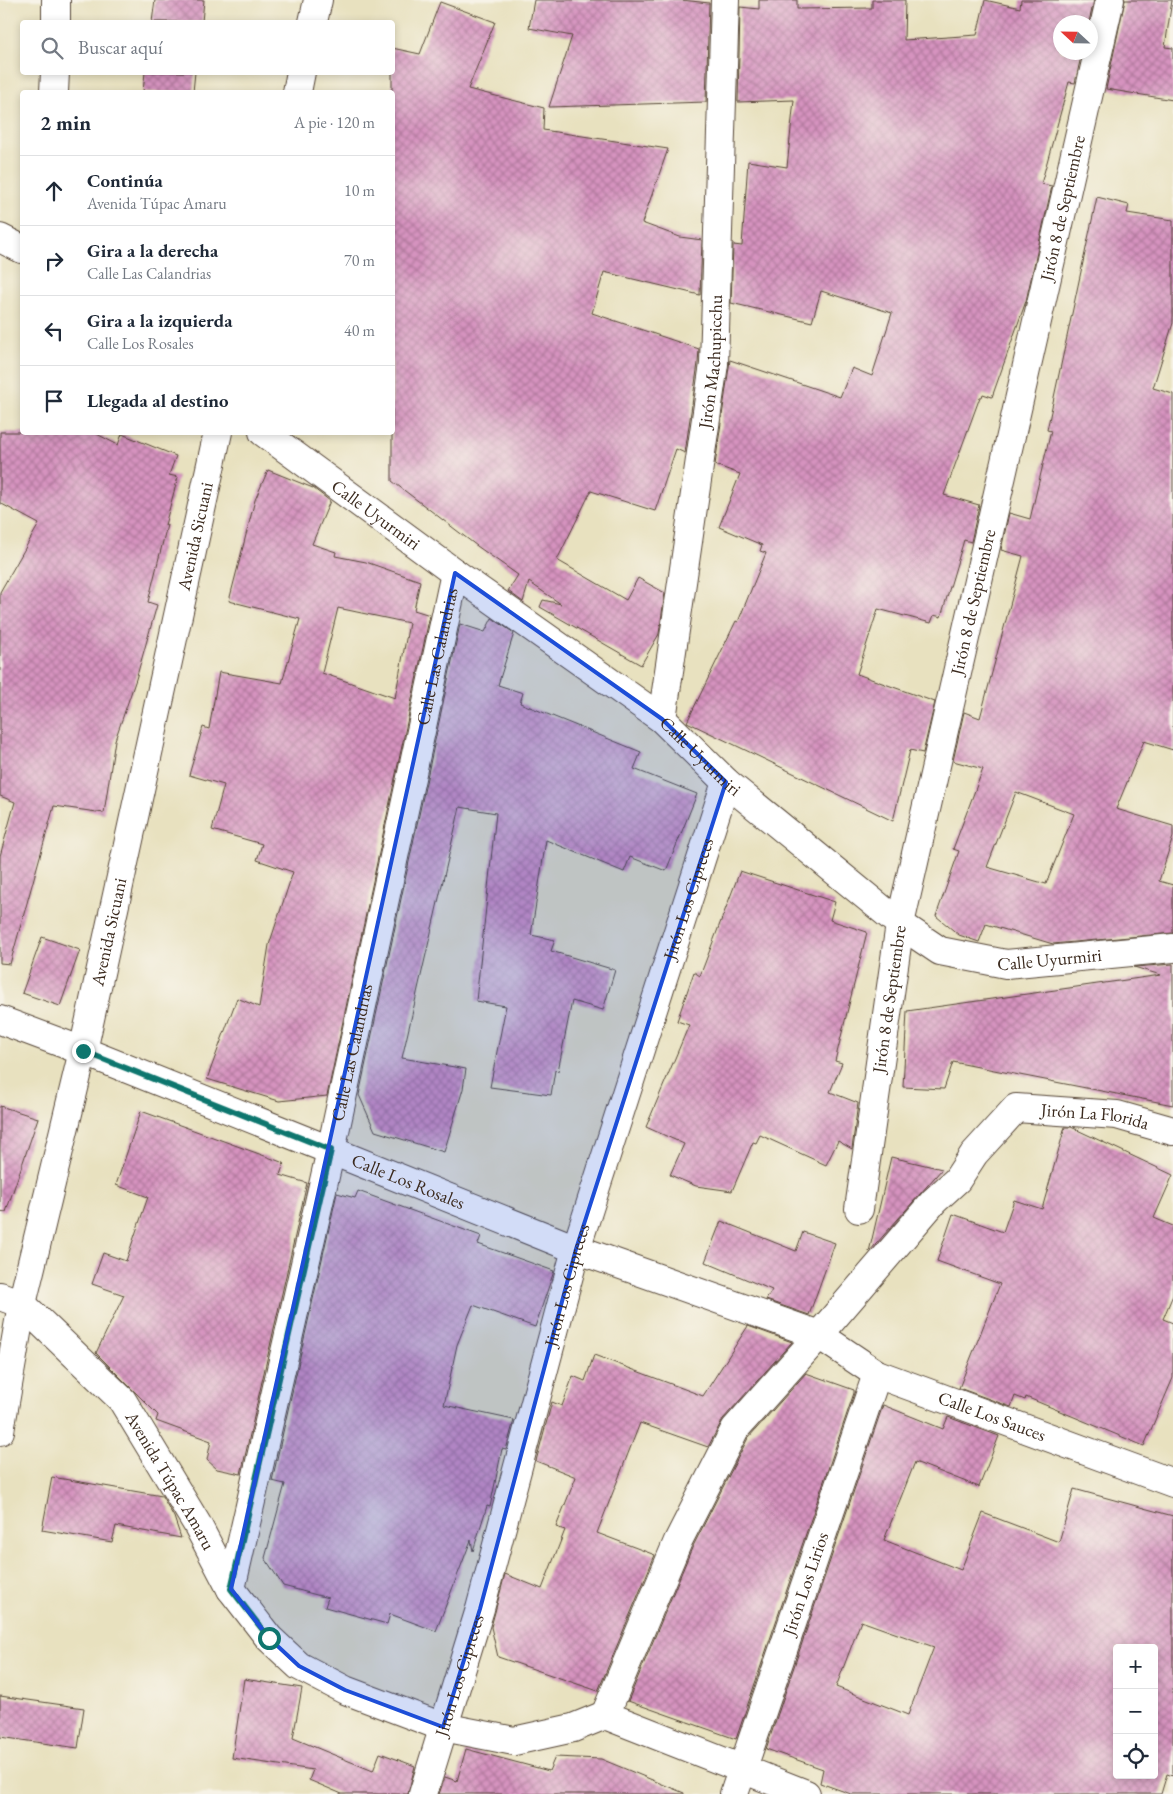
<!DOCTYPE html>
<html lang="es">
<meta charset="utf-8">
<style>
body{margin:0;font-family:"EB Garamond",serif;background:#f2f2f3;color:#1f2937}
.controls{position:absolute;right:15px;bottom:15px;display:grid;overflow:hidden;border-radius:5px;box-shadow:0 2px 8px #0003}
.controls button{width:45px;height:45px;display:grid;place-items:center;padding:0;border:0;border-bottom:1px solid #e0e1e3;background:#fff;color:#1f2937;font:25px sans-serif}
.compass{position:absolute;left:1053px;top:15px;width:45px;height:45px;border-radius:50%;background:#fff;box-shadow:0 2px 8px #0003;rotate:292deg}
.stop{position:absolute;width:15px;height:15px;margin:-11px;border:4px solid #0f766e;border-radius:50%;background:#fff}
.stop.end{background:#0f766e;border-color:#fff;box-shadow:0 1px 5px #0008}
.list{margin:0;padding:0;list-style:none}
h2{display:flex;justify-content:space-between;align-items:center;height:65px;margin:0;padding:0 20px;font-size:21px}
h2 small{font-size:16px;font-weight:400;color:#747a83}
.list li{display:grid;grid-template-columns:32px 1fr auto;gap:15px;align-items:center;box-sizing:border-box;height:70px;padding:0 20px;border-top:1px solid #e0e1e3}
.list b{display:block;font-size:19px;white-space:nowrap}
.list p{margin:0;font-size:16px;white-space:nowrap;color:#747a83}
.list em{font-size:16px;font-style:normal;color:#747a83}
.icon{flex:none;width:28px;height:28px;fill:none;stroke:currentColor;stroke-width:2;stroke-linecap:round;stroke-linejoin:round}
.map{position:relative;flex:none;width:1173px;height:1794px;overflow:hidden}
.search{position:absolute;background:#fff;box-shadow:0 2px 8px #0003;left:20px;top:20px;width:375px;height:55px;display:flex;align-items:center;gap:12px;box-sizing:border-box;padding:0 18px;border-radius:5px;color:#747a83;font-size:19px}
.panel{position:absolute;background:#fff;box-shadow:0 2px 8px #0003;left:20px;top:90px;width:375px;height:345px;border-radius:5px}
.map>svg:first-child{display:block}
</style>
<div class="map">
<svg width="1173" height="1794" viewBox="0 0 1173 1794">
<defs>
<pattern id="building-cross-hatch" width="8" height="8" patternUnits="userSpaceOnUse" patternTransform="scale(1.25)"><rect width="8" height="8" fill="#d693bf"/><path d="M0 0l8 8M0 8l8-8" fill="none" stroke="#af789b"/></pattern>
</defs>
<rect width="100%" height="100%" fill="#f7f3e8"/>
<filter id="ink" filterUnits="userSpaceOnUse"><feTurbulence type="fractalNoise" baseFrequency=".02" numOctaves="2"/><feDisplacementMap in="SourceGraphic" scale="10" xChannelSelector="R" yChannelSelector="G"/><feConvolveMatrix kernelMatrix="1 2 1 2 8 2 1 2 1" color-interpolation-filters="sRGB"/></filter>
<filter id="wash" filterUnits="userSpaceOnUse"><feTurbulence type="fractalNoise" baseFrequency=".0096" numOctaves="4" result="noise"/><feDisplacementMap in="SourceGraphic" scale="20" xChannelSelector="R" yChannelSelector="G"/><feGaussianBlur stdDeviation="1.12" result="paint"/><feColorMatrix in="noise" values="0 0 0 0 0 0 0 0 0 0 0 0 0 0 0 0 0 1.4 0 .05"/><feComposite in="paint" operator="in"/></filter>
<g filter="url(#wash)">
<rect width="100%" height="100%" fill="#e8e1bf"/>
<g id="blocks">
<path fill="url(#building-cross-hatch)" fill-rule="evenodd" d="M155,0H204L202,22H152Z
M534,0H682L709,3L706,102L549,107L572,36L529,28Z
M759,0H797V9L872,8V0H905L904,40L977,35L985,0L1020,8L1021,0H1094L1089,22H1060V52H1082L1075,83L1069,82L1041,184L1052,186L1026,301L992,397L983,394L982,397H980L944,495L979,505L971,542L964,540L941,617L934,615L931,623L878,609L857,674L935,702L923,753L910,750L893,821L687,722L736,621L738,622L766,553L760,551L762,545L719,527L740,474L715,465L730,360L840,397L852,368L872,376L892,313L821,291L812,322L731,303L733,245L742,246L748,161L787,167L794,100L738,102L740,7L759,9Z
M1125,0H1172L1165,47L1173,48V100L1106,89Z
M440,2L495,22L468,89L544,108L543,130L668,149L642,223L680,237L702,240L700,295L604,272L592,313L699,349L698,363L685,453L676,449L655,511L591,491L557,560L626,600L638,578L665,593L659,634L641,665L540,607L543,600L561,604L529,582L523,602L508,591L518,575L477,546L392,481V48L420,54Z
M145,72H195L193,92H143Z
M1097,197L1129,205L1127,213L1173,220V323L1153,388L1173,394V750L1144,741L1116,809L1173,826V837L1159,881L1173,885V933L1053,944L986,924L979,942L959,935L936,916L959,851L953,849L983,769L953,761L964,712L980,718L1023,556L1001,550L1009,513L1030,519L1051,431L1047,430ZM1016,792L1074,814L1046,884L987,867Z
M0,432H93L118,445L122,434L176,456L169,475L178,477L165,525H167L148,602L157,605L136,679L115,740L104,813L54,806L10,964L0,963V856L15,802L0,796V592L39,524L0,503Z
M268,470L313,488L330,501L312,544L336,552L335,556L366,562L420,581L414,610L430,615L327,1096L279,1101L207,1079L237,998L259,1007L269,945L293,872L257,860L262,844L212,830L224,785L189,775L203,727L209,729L219,672L282,683L300,619L229,601L255,500ZM338,608L409,623L395,698L322,673Z
M492,618L514,633L498,685L523,693L520,703L641,752L634,769L697,794L666,871L630,857L624,872L546,840L531,935L555,940L551,951L615,970L603,1010L572,1001L558,1071L555,1070L551,1095L490,1087L506,1006L476,1001L496,813L460,807L402,1058L466,1069L463,1089L444,1152L375,1131L359,1095L460,624L485,632Z
M740,871L835,902L830,920L867,932L835,1061L842,1063L830,1092L858,1103L852,1149L838,1141L826,1165L760,1135L756,1143L753,1142L732,1191L696,1186L670,1175L684,1144L646,1127L689,1025L677,1021L694,972L700,976Z
M42,937L80,950L60,1006L22,993Z
M1173,964V1105L953,1062L944,1089L903,1087L907,1011L1161,975L1134,967Z
M0,1106L38,1118L6,1212L0,1211Z
M141,1111L284,1163L280,1175L307,1183L241,1474L217,1469L207,1460L211,1441L156,1421L158,1415L96,1353L124,1295L92,1284L103,1253L126,1261L148,1197L116,1185Z
M1065,1127H1071L1173,1175L1154,1218L1173,1226V1295L1163,1319L1173,1323V1378L1144,1446L1026,1397L1025,1400L1015,1396L1011,1407L959,1388L1000,1284L937,1261L953,1214L1003,1232L1014,1200L1042,1209Z
M891,1157L942,1169L869,1252Z
M358,1191L481,1236L478,1244L554,1271L535,1327L473,1305L457,1345L444,1405L514,1420L506,1450L502,1449L490,1507L487,1506L473,1551L471,1540L436,1631L390,1614L387,1624L325,1607L328,1598L283,1586L265,1558L285,1484L272,1481L337,1193L355,1198Z
M721,1221L796,1251L803,1232L835,1243L809,1315L766,1300L772,1290L705,1262Z
M748,1326L792,1342L723,1419L708,1447L640,1423L597,1533L655,1555L598,1691L498,1657L491,1627L505,1574L542,1589L565,1530L556,1527L576,1477L536,1461L552,1402L562,1406L573,1376L585,1381L594,1355L703,1396Z
M806,1373L854,1390V1393L736,1739L628,1701L692,1548L748,1438Z
M883,1405L943,1429L948,1417L999,1436L979,1487L915,1462L884,1540L961,1570L983,1513L1059,1542L1074,1489L1173,1516V1776L1167,1774L1161,1794H851L820,1783L823,1769L766,1749ZM861,1621L934,1647L908,1715L836,1687ZM1117,1648H1154V1775H1117Z
M52,1477L162,1496L174,1517L181,1538L116,1526L112,1542L42,1530Z
M244,1679L302,1688L293,1738L373,1771L380,1753L415,1766L408,1794H342L309,1780L313,1770L232,1758Z
M0,1696L84,1708L78,1748L0,1737Z
M466,1749L549,1771L555,1757L601,1759L684,1793V1794H439L445,1777L457,1781Z"/>
</g>
</g>
<g filter="url(#ink)">
<use href="#blocks" fill-opacity="0" stroke="#554536" stroke-width="1"/>
<g fill="none" stroke-linecap="round" stroke-linejoin="round">
<defs>
<g id="minor">
<path d="M56,22V0"/>
<path d="M313,22L318,0"/>
<path d="M54,92L55,72"/>
<path d="M297,92L301,72"/>
<path d="M0,238L22,249"/>
<path id="s1" d="M263,432L455,573L662,719L726,782L900,924L940,951L1006,964L1173,948"/>
<path id="s2" d="M662,719L714,364L725,0"/>
<path id="s3" d="M0,1020L83,1051L576,1249L819,1335L877,1374L1173,1483"/>
<path id="s4" d="M859,1209L900,924L1110,0"/>
<path id="s5" d="M0,1296L22,1304L122,1400L197,1524L231,1589L269,1638L299,1666L345,1690L443,1727L514,1741L573,1728L605,1715L806,1794"/>
<path id="s6" d="M0,1431L22,1304L83,1051L218,432"/>
<path id="s7" d="M231,1589L331,1150L455,573"/>
<path id="s8" d="M605,1715L678,1541L735,1429L819,1335L934,1201L957,1180L974,1154L1016,1108L1117,1115L1173,1131"/>
<path id="s9" d="M423,1794L480,1609L576,1249L726,782"/>
<path id="s10" d="M734,1794L877,1374"/>
</g>
</defs>
<use href="#minor" stroke="#554536" stroke-width="30"/>
<use href="#minor" stroke="#fff" stroke-width="28"/>
</g>
</g>
<g fill="none" stroke-linecap="round" stroke-linejoin="round" filter="url(#ink)">
<path stroke="#0f766e" stroke-width="6" d="M83,1051L331,1150L231,1589L269,1638"/>
</g>
<path fill="#1d4ed8" fill-opacity="0.2" stroke="#1d4ed8" stroke-width="4" stroke-linejoin="round" d="M455,573L662,719L726,782L576,1249L480,1609L443,1727L345,1690L299,1666L269,1638L231,1589Z"/>
<g text-anchor="middle" stroke-width="4" stroke-linejoin="round" paint-order="stroke">
<g font-size="18" fill="#3b2a1e" stroke="#f7f3e8">
<text dy="6" stroke="none"><textPath href="#s4" startOffset="1022">Jirón 8 de Septiembre</textPath></text>
<text dy="6" stroke="none"><textPath href="#s2" startOffset="361">Jirón Machupicchu</textPath></text>
<text dy="6" stroke="none"><textPath href="#s1" startOffset="140">Calle Uyurmiri</textPath></text>
<text dy="6" stroke="none"><textPath href="#s6" startOffset="916">Avenida Sicuani</textPath></text>
<text dy="6" stroke="none"><textPath href="#s4" startOffset="618">Jirón 8 de Septiembre</textPath></text>
<text dy="6" stroke="none"><textPath href="#s7" startOffset="955">Calle Las Calandrias</textPath></text>
<text dy="6" stroke="none"><textPath href="#s1" startOffset="545">Calle Uyurmiri</textPath></text>
<text dy="6" stroke="none"><textPath href="#s9" startOffset="934">Jirón Los Cipreces</textPath></text>
<text dy="6" stroke="none"><textPath href="#s6" startOffset="511">Avenida Sicuani</textPath></text>
<text dy="6" stroke="none"><textPath href="#s1" startOffset="965">Calle Uyurmiri</textPath></text>
<text dy="6" stroke="none"><textPath href="#s4" startOffset="212">Jirón 8 de Septiembre</textPath></text>
<text dy="6" stroke="none"><textPath href="#s7" startOffset="550">Calle Las Calandrias</textPath></text>
<text dy="6" stroke="none"><textPath href="#s8" startOffset="821">Jirón La Florida</textPath></text>
<text dy="6" stroke="none"><textPath href="#s3" startOffset="439">Calle Los Rosales</textPath></text>
<text dy="6" stroke="none"><textPath href="#s9" startOffset="529">Jirón Los Cipreces</textPath></text>
<text dy="6" stroke="none"><textPath href="#s3" startOffset="1070">Calle Los Sauces</textPath></text>
<text dy="6" stroke="none"><textPath href="#s5" startOffset="256">Avenida Túpac Amaru</textPath></text>
<text dy="6" stroke="none"><textPath href="#s10" startOffset="222">Jirón Los Lirios</textPath></text>
<text dy="6" stroke="none"><textPath href="#s9" startOffset="124">Jirón Los Cipreces</textPath></text>
</g>
</g>
</svg>
<div class="controls">
<button>+</button>
<button>−</button>
<button><svg class="icon" aria-label="locate" viewBox="0 0 24 24"><circle cx="12" cy="12" r="6"/><path d="M12 2v4M12 18v4M2 12h4M18 12h4"/></svg></button>
</div>
<svg class="compass" viewBox="-18 -18 36 36"><path d="M0-13l5 13h-10z" fill="#e53935"/><path d="M0 13l5-13h-10z" fill="#747a83"/></svg>
<div class="stop" style="left:269px;top:1638px"></div>
<div class="stop end" style="left:83px;top:1051px"></div>
<div class="search"><svg class="icon" aria-label="search" viewBox="0 0 24 24"><circle cx="10" cy="10" r="6"/><path d="M15 15l6 6"/></svg>Buscar aquí</div>
<section class="panel">
<h2>2 min<small>A pie · 120 m</small></h2>
<ul class="list">
<li><svg class="icon" aria-label="ahead" viewBox="0 0 24 24"><path d="M12 20V5M6 11l6-6 6 6"/></svg><div><b>Continúa</b><p>Avenida Túpac Amaru</p></div><em>10 m</em></li>
<li><svg class="icon" aria-label="right" viewBox="0 0 24 24"><path d="M7 20v-9h11M14 6l5 5-5 5"/></svg><div><b>Gira a la derecha</b><p>Calle Las Calandrias</p></div><em>70 m</em></li>
<li><svg class="icon" aria-label="left" viewBox="0 0 24 24"><path d="M17 20v-9H6M10 6l-5 5 5 5"/></svg><div><b>Gira a la izquierda</b><p>Calle Los Rosales</p></div><em>40 m</em></li>
<li><svg class="icon" aria-label="arrive" viewBox="0 0 24 24"><path d="M6 21V4h12l-3 4 3 4H6"/></svg><div><b>Llegada al destino</b></div></li>
</ul>
</section>
</div>
